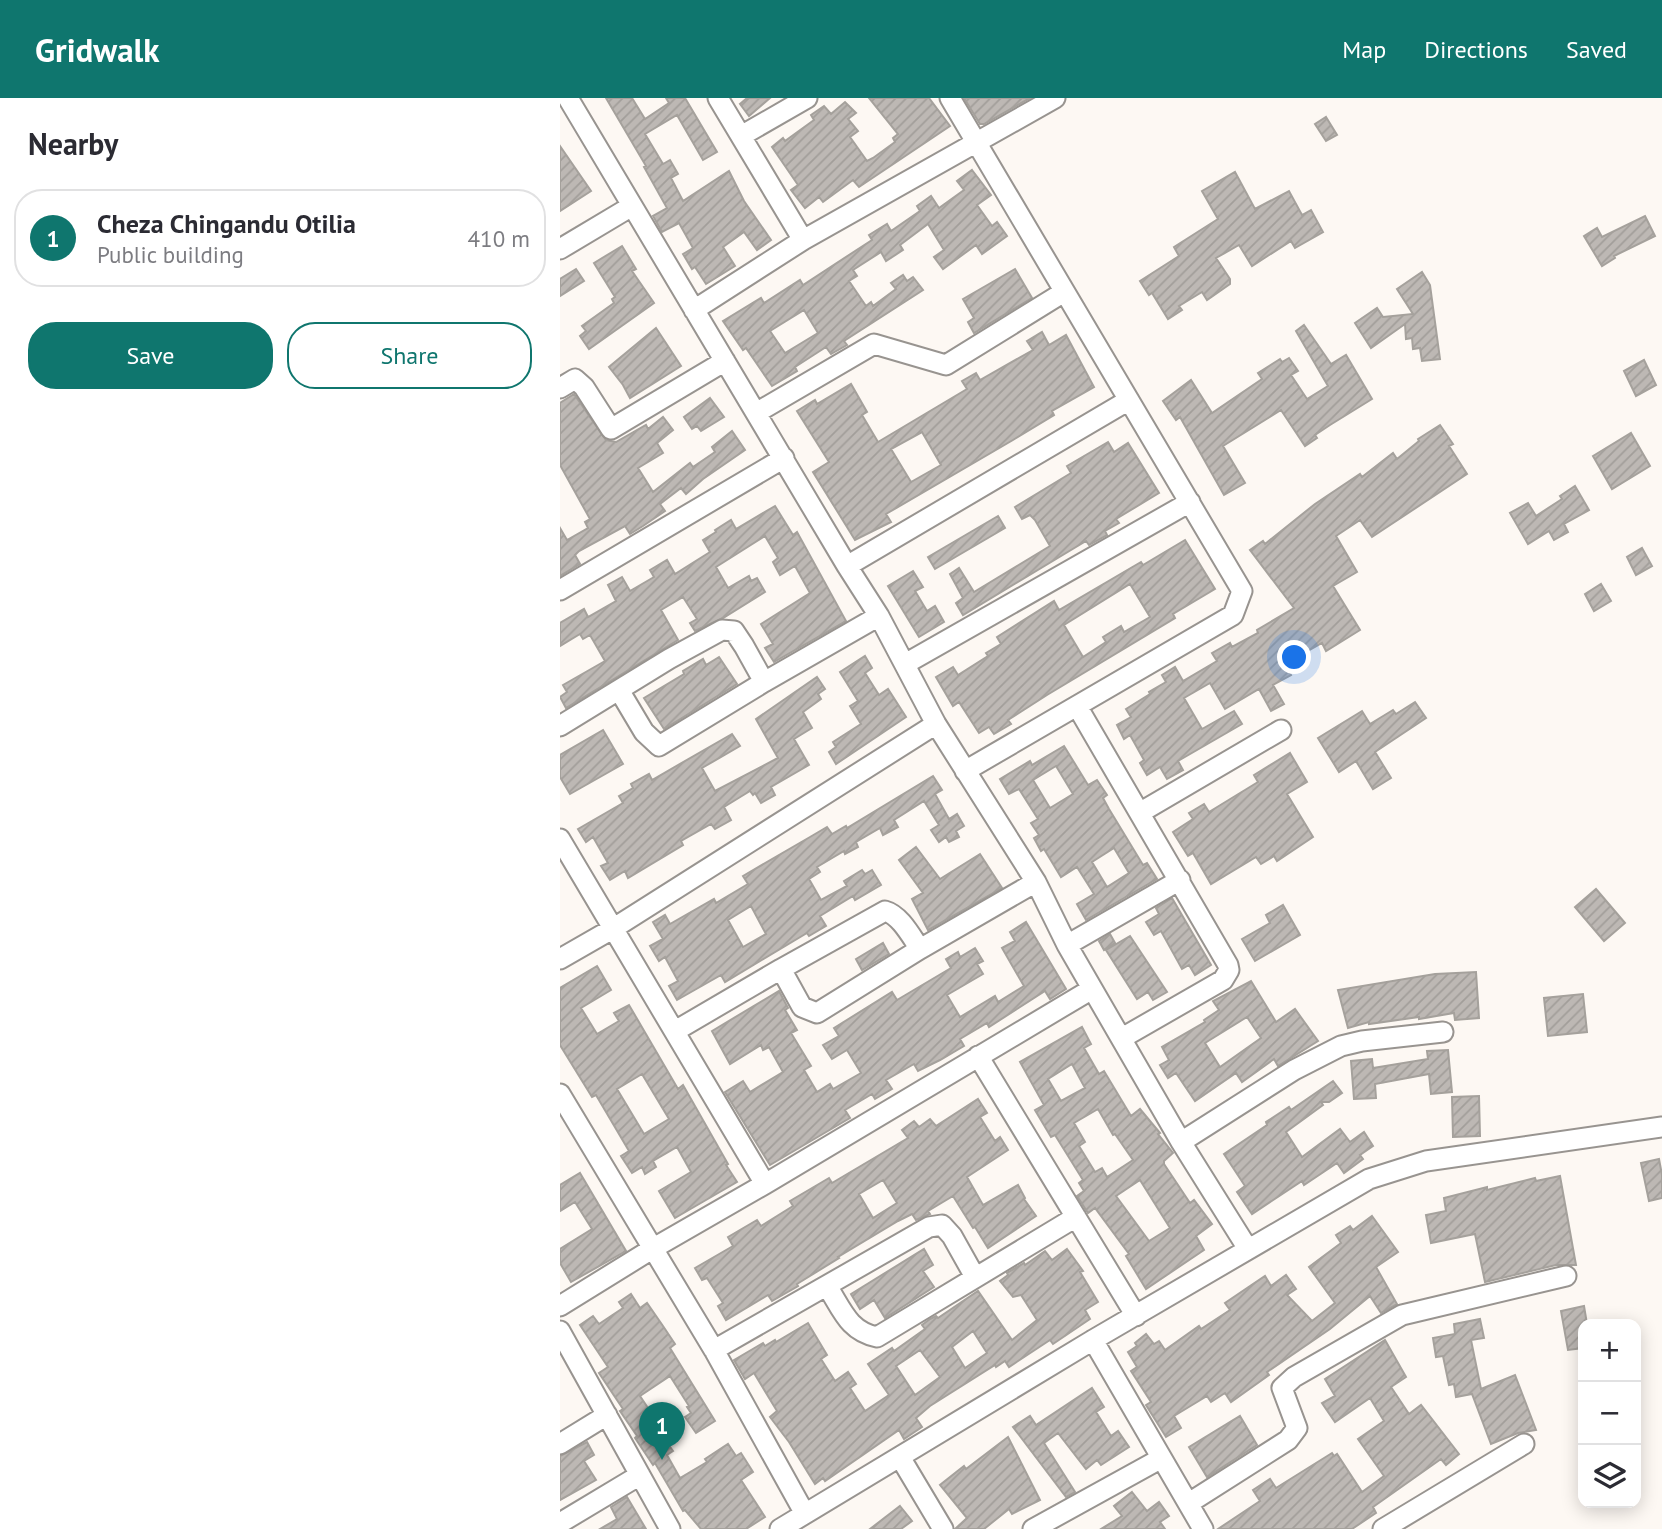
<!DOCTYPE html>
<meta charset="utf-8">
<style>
body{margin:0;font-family:"PT Sans",sans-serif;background:#f2f2f3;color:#2b2b33}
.controls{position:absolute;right:21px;bottom:21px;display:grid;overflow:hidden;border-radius:14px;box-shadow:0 4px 18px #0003}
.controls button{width:63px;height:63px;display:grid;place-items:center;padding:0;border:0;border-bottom:2px solid #e1e1e2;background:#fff;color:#2b2b33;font:35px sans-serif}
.you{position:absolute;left:735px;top:560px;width:24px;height:24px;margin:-18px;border:5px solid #fff;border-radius:50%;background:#1a73e8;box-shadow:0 0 0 10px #1a73e833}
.badge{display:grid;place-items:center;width:46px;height:46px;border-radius:50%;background:#0f766e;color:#fff;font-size:23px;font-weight:700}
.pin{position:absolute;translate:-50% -58px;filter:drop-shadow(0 2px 4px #0008)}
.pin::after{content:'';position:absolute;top:37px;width:24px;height:21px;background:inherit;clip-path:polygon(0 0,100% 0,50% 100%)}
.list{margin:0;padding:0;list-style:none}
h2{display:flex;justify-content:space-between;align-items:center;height:91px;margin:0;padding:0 28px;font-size:30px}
h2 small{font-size:23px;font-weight:400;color:#7c7c81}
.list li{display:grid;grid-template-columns:46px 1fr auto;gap:21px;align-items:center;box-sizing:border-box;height:98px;margin:0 14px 14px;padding:0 14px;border:2px solid #e1e1e2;border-radius:28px}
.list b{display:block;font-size:26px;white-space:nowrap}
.list p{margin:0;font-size:23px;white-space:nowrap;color:#7c7c81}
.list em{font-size:23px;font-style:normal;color:#7c7c81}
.actions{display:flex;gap:14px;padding:21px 28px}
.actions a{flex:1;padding:16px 0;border:2px solid #0f766e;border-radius:28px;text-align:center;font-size:24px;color:#0f766e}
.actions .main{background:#0f766e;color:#fff}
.icon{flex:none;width:38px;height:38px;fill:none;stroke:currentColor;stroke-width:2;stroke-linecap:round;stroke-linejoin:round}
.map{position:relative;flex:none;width:1102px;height:1431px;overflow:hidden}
header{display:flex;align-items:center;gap:42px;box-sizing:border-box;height:98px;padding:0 35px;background:#0f766e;color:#fff}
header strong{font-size:33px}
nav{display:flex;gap:38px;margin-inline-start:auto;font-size:24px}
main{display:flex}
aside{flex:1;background:#fff}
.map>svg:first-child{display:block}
</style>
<header>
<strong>Gridwalk</strong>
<nav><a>Map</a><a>Directions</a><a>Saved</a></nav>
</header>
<main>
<aside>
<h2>Nearby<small></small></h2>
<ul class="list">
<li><span class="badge">1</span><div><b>Cheza Chingandu Otilia</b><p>Public building</p></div><em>410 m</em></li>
</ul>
<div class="actions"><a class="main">Save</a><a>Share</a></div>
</aside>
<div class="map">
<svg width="1102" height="1431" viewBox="0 0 1102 1431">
<defs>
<pattern id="building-hatch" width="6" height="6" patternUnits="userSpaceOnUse" patternTransform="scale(1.75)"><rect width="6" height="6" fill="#bdb8b4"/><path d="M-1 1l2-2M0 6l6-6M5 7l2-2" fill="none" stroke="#a29e9a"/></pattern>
</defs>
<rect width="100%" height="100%" fill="#fdf8f3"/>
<path fill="url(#building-hatch)" stroke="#a5a19c" stroke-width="2" fill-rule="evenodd" d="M46,0H72L85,21L109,5L106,0H125L157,54L143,62L117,17L85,36L103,66L110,62L118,76L111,80L123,103L169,73L184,103L211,142L197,152L184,134L163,149L175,168L146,186L135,169L132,171L123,156L133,150L119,125L102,134L93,118L107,110L84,69L86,68Z
M187,0H210L189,18L180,6Z
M309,0H369L390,28L299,89L293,82L263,104L259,99L245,110L231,92L238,87L212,49L223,40L225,43L254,22L251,17L264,8L271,16L285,4L296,15L288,21L298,33L290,39L307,63L313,60L335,44L333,40L338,36Z
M404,0H470L424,26H420Z
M766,19L777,37L766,43L755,26Z
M0,48L31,93L0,113Z
M412,72L431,97L417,107L432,128L437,124L447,138L422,156L416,147L383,171L374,159L384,152L368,126L340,147L343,152L326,163L321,154L293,172L297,178L289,183L306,208L311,204L313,208L336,191L331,185L343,177L347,183L353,179L363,192L284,243L287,247L271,256L266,249L235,269L237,273L212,288L186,250L183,252L163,223L201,200L204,205L240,182L243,187L312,142L309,137L327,126L331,133L360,113L357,108L371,98L379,110L404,92L397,83ZM244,212L258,235L225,255L210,233Z
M675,74L695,111L729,93L742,117L751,112L763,134L735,150L731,143L692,168L679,147L656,160L670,181V186L647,202L642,194L619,208L622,212L608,221L592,195L589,197L580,183L619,158L614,149L658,121L642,93Z
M1085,118L1095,138L1054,158L1055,160L1042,168L1024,138L1037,130L1042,139Z
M62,148L76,171L72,173L94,205L29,251L20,238L26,233L22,228L54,205L52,201L55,199L34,165Z
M16,171L24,183L0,198V181Z
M455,171L472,200L414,235L408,224L414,220L403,201Z
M862,174L870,187L880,261L862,263L860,250L853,251L852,240L846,241L845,226L811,250L795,225L817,210L823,219L853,216L837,191Z
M744,227L771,266L786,257L812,301L770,327L755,337L757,340L745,348L721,312L663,348L685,385L664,397L620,319L616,322L603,303L631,282L652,315L702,281L698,275L720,261L722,264L729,260L738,273L731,277L747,301L768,288L736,233Z
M96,230L121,268L70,300L63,287L49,269Z
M482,234L489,247L506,237L534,289L492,313L494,317L453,342L326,416L331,424L295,442L253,374L269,364L237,313L255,302L257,306L291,286L307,314L302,317L318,344L407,291L402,283L416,275L420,282L473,252L467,243ZM362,334L381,367L351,384L331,351Z
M1084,262L1096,287L1076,298L1064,273Z
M14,296L46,342L56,344L86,327L88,331L103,319L113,332L97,345L103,355L78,370L93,394L130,365L133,369L155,354L152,349L172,333L185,352L143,381L126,396L121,390L100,406L105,413L83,428L70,436L65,428L19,453L15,457L20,466L0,478V430L7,442L28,430L25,424L30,421L0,367V305Z
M150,300L164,319L141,333L137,328L132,331L124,319Z
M880,327L893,346L889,348L907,376L812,439L800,422L776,438L797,474L773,488L800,532L766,553L762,545L725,566L731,577L713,587L724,606L711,613L699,591L665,611L650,585L624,600L642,631L674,613L682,626L618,663L623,672L607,681L600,669L587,677L580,665L584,662L570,637L564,641L557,627L571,619L566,611L590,596L589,594L606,584L602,577L615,569L623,583L657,563L652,555L670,545L672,549L698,535L697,532L734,510L690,452L703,443L705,446L755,406L800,376L802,379L833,355L837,361L859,343L858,341Z
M1071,335L1090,368L1052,391L1033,358Z
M548,344L554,354L568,345L599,395L556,421L559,425L545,433L547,437L529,447L526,443L403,517L396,505L403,500L390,476L399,470L414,494L490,448L475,422L470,417L462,421L455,409L511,375L507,368Z
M1015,388L1029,412L1004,426L1008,434L994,442L989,433L968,446L950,415L968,405L976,418L1002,401L1000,398Z
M215,408L233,437L237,434L286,523L214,564L205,550L213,546L201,526L250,495L235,468L220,477L213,464L218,460L205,438L156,469L168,490L189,478L191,483L197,480L205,494L163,520L135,533L130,525L137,521L123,499L101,512L118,542L6,610L0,599L7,594L3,587L45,563L30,537L23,541L20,536L0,548V525L24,511L28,519L56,503L48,487L62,479L70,493L94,479L90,472L107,462L115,476L150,454L143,442L156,434L155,432L171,422L176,431Z
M438,418L445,430L375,471L368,459Z
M625,442L655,491L613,516L615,520L487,597L448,622L451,626L434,636L429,629L419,635L399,604L393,608L376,579L393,569L398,577L428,558L426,555L441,546L437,539L494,503L499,512L581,464L583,467ZM570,486L590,519L564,534L561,528L543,539L546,544L523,559L504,527Z
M1082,450L1092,468L1076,477L1067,459Z
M353,473L363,489L355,493L367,513L375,508L384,524L359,539L328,488Z
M1041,486L1051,503L1034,513L1025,496Z
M305,558L312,570L305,575L319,597L328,591L346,619L276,666L269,654L276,649L273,644L301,626L290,608L298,603L280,574Z
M159,559L177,586L104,631L84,600L124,576L123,573L143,561L146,567Z
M257,579L265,591L258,596L261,601L243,614L252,630L234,641L249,667L211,689L215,697L201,705L195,695L193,697L190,693L164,709L171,722L155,731L151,726L121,743L123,747L68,780L65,773L50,782L41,768L48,765L33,739L26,744L18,731L63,705L59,698L73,690L71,686L89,676L92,682L172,636L180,648L142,670L155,693L218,660L196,621Z
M855,604L866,620L815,654L831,680L813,691L796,663L779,674L758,640L802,613L810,626L833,612L836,616Z
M43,632L63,666L10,696L0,679V657Z
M504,648L528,687L537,682L547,697L543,700L549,711L583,767L587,765L597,781L526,822L517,806L534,796L517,769L501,779L484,751L481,753L474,740L479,737L471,725L478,721L459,691L449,696L440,681L470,663L472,667ZM496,668L513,696L490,710L473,682ZM554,750L569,775L547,789L532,764Z
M730,655L747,684L727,696L753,739L717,763L714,758L701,766L696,759L651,786L633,755L628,758L613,734L633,721L629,715L644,706L649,714L698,684L694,677Z
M373,678L382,692L375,696L389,721L397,716L404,728L396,733L399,739L389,744L386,739L379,744L371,732L379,727L364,703L334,722L338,729L323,737L320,730L296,744L298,749L285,756L284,753L257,769L260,774L249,781L261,802L287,788L284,783L302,772L305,776L312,772L321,787L295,802L293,798L260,818L266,828L249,838L247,835L165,884L161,877L117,902L109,888L118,883L105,859L99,863L90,848L103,841L93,824L105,817L110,826L154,801L156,805L188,786L183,778L250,739L267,729L272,736L286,728L287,730ZM191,808L206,836L183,849L168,822Z
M356,749L380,781L420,756L442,790L368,832L352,801L363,795L339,762Z
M1036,791L1065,825L1044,843L1015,809Z
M612,800L651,867L635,877L629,867L622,871L601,833L594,837L586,824L599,816L596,810Z
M723,807L740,837L695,863L682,841L710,825L706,817Z
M466,824L506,891L490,901L485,893L429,929L427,925L400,941L404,948L380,962L358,973L354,966L326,982L332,991L315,1001L312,996L285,1012L290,1020L210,1067L165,994L183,983L190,994L223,974L209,949L203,952L201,947L170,966L152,933L219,893L228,910L225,912L237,932L231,935L251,968L244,972L257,994L270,986L273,991L301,975L287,952L272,961L263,947L279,938L274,930L332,894L337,902L391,870L386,861L398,854L400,859L415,850L423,863L417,866L423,876L387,897L400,919L435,898L438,904L464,888L442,850L455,843L450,834Z
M550,836L555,845L544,852L539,843Z
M570,838L607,894L593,902L588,894L577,901L546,852Z
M323,845L329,856L302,872L296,861Z
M37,868L51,892L21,910L37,936L59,923L54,915L69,907L118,991L123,987L168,1066L166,1067L177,1084L115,1120L99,1093L131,1074L117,1049L93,1063L96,1069L85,1076L82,1069L72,1075L61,1058L69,1053L36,997L32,999L0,947V890ZM82,976L109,1021L84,1036L57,991Z
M916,874L919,920L895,922L894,915L859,921V919L809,926V924L788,930L778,892L875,876Z
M691,883L716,924L735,911L758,943L718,968L714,961L682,984L676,975L635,1003L616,975L608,980L600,967L609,962L602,949L645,924L644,922L659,912L653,903ZM687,919L701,940L660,969L645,945Z
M1023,896L1027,934L988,938L984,900Z
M522,929L531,946L524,950L539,976L544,973L571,1018L580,1011L600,1035L598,1036L613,1055L604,1063V1066L630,1105L634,1102L652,1126L636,1138L644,1152L586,1191L566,1158L569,1156L535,1110L528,1115L517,1098L524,1093L519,1085L523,1082L495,1037L491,1039L475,1012L484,1007L460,964ZM512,966L525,990L501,1003L488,981ZM538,1011L553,1037L555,1036L573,1062L547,1079L542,1070L535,1074L519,1048L525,1044L514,1025ZM580,1082L610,1130L589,1143L556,1098Z
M888,952L892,994L871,996L869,976L815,986L816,1000L794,1001L791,963L812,961L813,970L868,961L867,953Z
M773,983L782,995L769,1004H761L763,1007L726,1034L742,1059L780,1031L790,1044L804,1034L813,1048L800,1057L803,1061L784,1075L777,1065L744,1087L742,1083L692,1116L677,1094L685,1088L664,1056L707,1027L706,1024L729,1009L731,1012Z
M919,998L920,1038L893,1039L892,999Z
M418,1001L427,1015L420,1019L435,1043L440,1039L448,1052L407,1079L423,1107L458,1087L465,1100L464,1101L476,1118L428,1150L415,1129L413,1130L393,1098L368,1113L370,1116L356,1122L352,1116L338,1123L278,1159L279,1160L237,1186L238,1188L212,1203L208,1197L166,1222L158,1208L163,1205L147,1180L142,1182L135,1170L173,1148L168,1139L197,1122L201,1128L233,1108L230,1103L269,1080L272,1085L348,1040L342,1032L354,1023L359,1029L370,1021L376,1028ZM323,1082L337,1105L313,1120L299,1096Z
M1099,1061L1102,1077V1100L1089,1103L1081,1065Z
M20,1075L66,1153L11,1184L0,1165V1151L32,1131L15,1104L0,1113V1087Z
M1000,1078L1016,1167H996L925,1184L915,1136L871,1145L866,1117L886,1113L884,1100L927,1089V1092L975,1080L976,1083Z
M812,1118L838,1154L816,1169L837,1206L821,1215L810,1198L770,1231L707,1274L709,1277L671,1304L665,1295L651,1304L647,1298L614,1318L621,1330L606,1339L586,1307L591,1304L571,1273L577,1269L568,1254L577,1248L575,1245L586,1236L594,1246L599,1243L605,1252L639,1228L641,1231L670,1212L665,1205L705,1178L711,1188L726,1177L736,1191L727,1197L752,1223L775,1205L749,1169L781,1145L776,1137L790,1128L793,1132Z
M364,1151L373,1167L363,1173L374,1189L325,1220L314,1202L300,1211L291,1196Z
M507,1151L523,1173L520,1174L538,1204L525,1212L530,1221L493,1246L490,1242L449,1269L445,1263L436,1269L435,1267L370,1308L356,1320L362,1329L344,1341L339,1332L265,1383L263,1380L255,1386L229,1344L210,1319L217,1313L194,1275L185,1281L174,1262L203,1245L205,1248L215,1242L216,1244L248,1225L267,1257L261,1261L275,1283L288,1274L296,1286L290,1290L305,1313L329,1297L308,1266L332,1250L334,1253L365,1231L362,1227L370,1221L376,1218L378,1220L418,1193L452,1242L477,1222L461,1197L453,1199L440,1183L448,1177L447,1175L464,1165L465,1167L485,1153L492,1162ZM413,1233L427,1255L405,1270L392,1249ZM360,1252L380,1279L355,1297L336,1268Z
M71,1196L80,1210L87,1205L103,1228L115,1246L110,1250L155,1323L136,1335L125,1319L131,1315L127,1309L129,1308L110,1278L80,1298L108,1340L105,1342L113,1353L107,1357L120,1380L147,1364L145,1361L168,1346L176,1358L181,1355L193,1374L181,1382L205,1419L186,1431H141L125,1412L123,1413L95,1365L93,1367L75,1340L77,1338L60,1313L63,1311L39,1275L48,1269L20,1227L33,1218L39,1226L63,1210L59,1204Z
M1024,1208L1027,1226H1023V1250L1008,1252L1001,1213Z
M920,1221L924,1240L911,1242L921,1291L955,1277L976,1332L958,1335L931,1346L912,1296L896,1299L894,1286L889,1287L883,1258L876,1259L873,1240L895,1236L894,1226Z
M825,1242L846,1279L831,1289L849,1316L861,1307L899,1356L886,1367L881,1361L813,1409L816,1415L792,1431H658L700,1403L693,1392L710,1381L716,1390L772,1355L774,1358L777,1356L802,1394L824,1378L798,1341L824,1323L810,1300L775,1324L762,1305L775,1298L765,1281Z
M532,1290L544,1309L536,1314L551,1338L558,1333L569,1349L541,1367L537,1362L526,1371L498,1335L484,1345L515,1394L506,1399L453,1329L470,1318L476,1327Z
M680,1318L697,1347L647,1379L629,1349Z
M448,1339L480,1402L452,1416L449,1411L424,1431H395L407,1420L380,1387L404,1368L406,1371Z
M27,1344L34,1357L24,1363L36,1382L0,1402V1358Z
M572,1394L587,1413L599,1404L609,1418L600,1424L605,1431H541L562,1418L554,1408Z
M67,1399L86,1431H40L57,1421L51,1409Z
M340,1408L352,1423L341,1431H310Z"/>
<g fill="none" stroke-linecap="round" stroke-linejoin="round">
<defs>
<path id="minor" d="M8,0L287,468L319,518L376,626L476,784L507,847L621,1044L688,1151
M158,0L243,142
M390,0L682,493L673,517L405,673
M181,38L247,0
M0,151L72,108
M134,212L243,142L495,0
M0,290L15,281L24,289L51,331L165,263
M196,315L314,246L386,267L504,194
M287,468L569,302
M0,492L224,360
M345,566L630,404
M59,592L84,634L99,648L204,584
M517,608L668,867L669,872L663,882L562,940
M0,628L109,561L162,532L174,533L184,548L204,584L319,518
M581,714L721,632
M0,741L205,1086
M507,847L620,782
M0,861L54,830L376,626
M221,871L325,813C340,817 351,838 360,851
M115,933L221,871L242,909L257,915L360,851L476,784
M418,958L576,1218
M0,996L154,1252L245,1416
M621,1044L734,972L781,948L802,943L883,934
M267,1188C282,1211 288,1233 317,1239L516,1119
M0,1208L92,1151L205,1086L532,891
M0,1233L110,1431
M533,1242L643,1431
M154,1252L369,1129L382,1127L392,1138L415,1179
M0,1346L47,1317
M340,1359L383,1431
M629,1405L728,1342L737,1330L722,1290L734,1279L842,1217L1006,1178
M0,1425L80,1377
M220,1431L533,1242L809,1081L866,1063L1102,1029
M473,1431L600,1361
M823,1431L964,1346"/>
</defs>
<use href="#minor" stroke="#989490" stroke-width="23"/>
<use href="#minor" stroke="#fff" stroke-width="19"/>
</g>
</svg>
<div class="controls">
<button>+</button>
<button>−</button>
<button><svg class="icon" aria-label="layers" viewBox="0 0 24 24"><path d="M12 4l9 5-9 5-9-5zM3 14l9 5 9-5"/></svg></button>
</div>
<div class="you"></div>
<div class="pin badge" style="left:102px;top:1362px">1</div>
</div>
</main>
